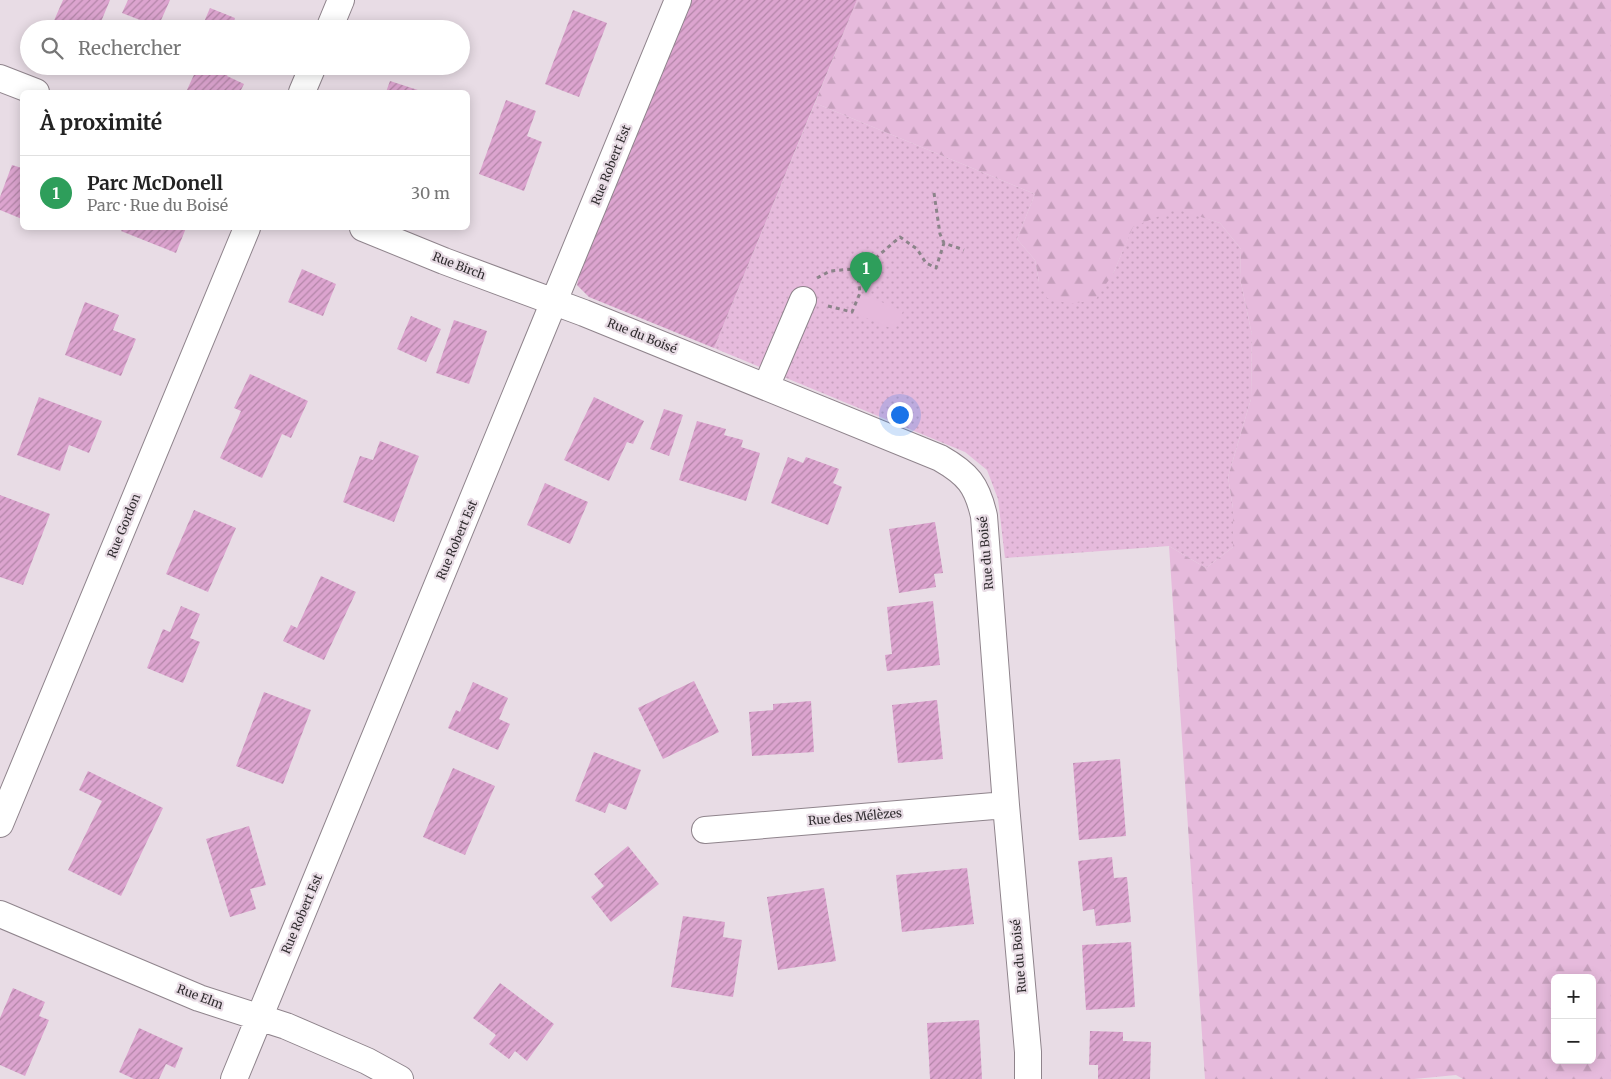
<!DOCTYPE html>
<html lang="fr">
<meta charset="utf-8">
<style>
body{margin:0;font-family:Merriweather,serif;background:#f6f6f6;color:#222}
.controls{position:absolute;right:15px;bottom:15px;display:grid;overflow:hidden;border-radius:8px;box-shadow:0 2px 12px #0003}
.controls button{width:45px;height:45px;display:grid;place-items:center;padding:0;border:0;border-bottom:1px solid #e0e0e0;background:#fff;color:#222;font:25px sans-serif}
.you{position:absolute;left:899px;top:414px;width:18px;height:18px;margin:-12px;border:4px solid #fff;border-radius:50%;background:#1a73e8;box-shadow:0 0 0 8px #1a73e833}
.badge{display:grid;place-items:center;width:32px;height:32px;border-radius:50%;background:#3b828a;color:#fff;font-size:16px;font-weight:700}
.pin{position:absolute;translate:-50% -41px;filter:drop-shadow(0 1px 2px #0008)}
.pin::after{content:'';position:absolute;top:26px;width:18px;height:15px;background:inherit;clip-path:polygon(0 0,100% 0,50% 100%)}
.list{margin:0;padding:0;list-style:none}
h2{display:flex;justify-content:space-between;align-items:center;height:65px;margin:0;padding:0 20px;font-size:21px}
h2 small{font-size:16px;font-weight:400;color:#767676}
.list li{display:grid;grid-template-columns:32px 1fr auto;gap:15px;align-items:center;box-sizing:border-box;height:75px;padding:0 20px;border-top:1px solid #e0e0e0}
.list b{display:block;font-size:19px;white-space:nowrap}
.list p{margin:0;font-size:16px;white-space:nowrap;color:#767676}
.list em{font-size:16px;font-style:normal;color:#767676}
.icon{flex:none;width:28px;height:28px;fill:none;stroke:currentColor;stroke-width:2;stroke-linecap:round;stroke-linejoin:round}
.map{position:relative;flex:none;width:1611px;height:1079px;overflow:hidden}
.search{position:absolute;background:#fff;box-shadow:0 2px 12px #0003;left:20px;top:20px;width:450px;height:55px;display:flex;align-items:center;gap:12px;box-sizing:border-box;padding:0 18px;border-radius:28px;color:#767676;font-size:19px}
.panel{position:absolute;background:#fff;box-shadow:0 2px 12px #0003;left:20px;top:90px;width:450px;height:140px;border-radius:8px}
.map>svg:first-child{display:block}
</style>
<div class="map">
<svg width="1611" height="1079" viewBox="0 0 1611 1079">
<defs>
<pattern id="green-dots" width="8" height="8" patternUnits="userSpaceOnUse" patternTransform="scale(1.25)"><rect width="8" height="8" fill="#e6badc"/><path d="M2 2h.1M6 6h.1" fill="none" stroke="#c6a0bd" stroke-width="1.8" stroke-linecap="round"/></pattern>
<pattern id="forest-firs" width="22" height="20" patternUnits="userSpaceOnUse" patternTransform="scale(1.25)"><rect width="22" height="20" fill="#e6badc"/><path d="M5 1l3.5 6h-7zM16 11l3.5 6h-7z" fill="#c6a0bd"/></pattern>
<pattern id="building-hatch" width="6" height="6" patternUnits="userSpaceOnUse" patternTransform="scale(1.25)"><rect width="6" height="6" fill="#dca4cf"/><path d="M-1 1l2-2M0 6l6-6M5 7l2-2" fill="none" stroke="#b386a8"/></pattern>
</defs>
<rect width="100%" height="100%" fill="#e8dce5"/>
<path fill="url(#green-dots)" d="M815,103L1035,194L1017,239L1035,260L1039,282L1113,274L1133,226L1176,208L1220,223L1241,249L1240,278L1252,335L1251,399L1228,477L1233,508V547L1206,568L1169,546L1005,558L998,499L987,470L965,452L714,348Z"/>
<path fill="url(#forest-firs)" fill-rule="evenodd" d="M857,0H1611V1079H1463L1456,1075L1414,1079H1205L1169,546L1206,568L1233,547V508L1228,477L1251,399L1252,335L1240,278L1241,249L1220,223L1176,209L1133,227L1113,274L1095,300L1070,304L1047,298L1039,282L1035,260L1017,239L1035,194L815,103ZM1555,978H1592V1060H1555Z"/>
<path fill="#e6badc" d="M860,293L903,311L895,330L852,312Z"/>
<path fill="url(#building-hatch)" d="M63,0H110L98,29H67L53,23Z
M128,0H170L158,27L122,13Z
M692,0H857L714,348L589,297L577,285L582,265Z
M210,8L235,18L231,29H201Z
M573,10L607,23L579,97L545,84Z
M198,66H232L227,76L244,84L240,92H186Z
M390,81L424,92H386Z
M506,100L536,111L527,136L542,142L524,191L479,174Z
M12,165L22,168V219L0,210V197Z
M123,228H186L176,253L121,231Z
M302,269L336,284L323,316L288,302Z
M85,302L119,315L113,330L136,339L121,376L65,355Z
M411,316L441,329L426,362L397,349Z
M454,320L487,331L469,384L436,373Z
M250,374L308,401L291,438L282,434L262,478L220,458L241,411L234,408Z
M39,397L102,421L89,453L69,445L60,471L17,455Z
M594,397L644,421L633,444L627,442L609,481L564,460Z
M664,409L683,415L669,456L650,449Z
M697,421L726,429L724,435L743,440L741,447L760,453L746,501L679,480Z
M380,441L419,456L394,522L343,502L360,456L373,460Z
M788,457L803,463L806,457L839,469L833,483L842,487L828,525L771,503Z
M545,483L588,502L570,544L527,525Z
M0,495L50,514L23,585L0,577Z
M194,510L236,528L208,592L166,574Z
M935,522L943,573L934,574L936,587L899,593L889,529Z
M321,576L356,592L324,660L283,641L291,625L297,628Z
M933,601L940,665L887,671L885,655L892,654L887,607Z
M181,606L200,614L190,638L200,642L183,683L147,668L163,629L170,632Z
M694,681L719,732L663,759L638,708Z
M473,682L508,698L499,719L510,724L498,750L448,728L456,710L460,712Z
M264,692L311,710L283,784L236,766Z
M937,700L943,759L898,763L892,705Z
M811,701L814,752L752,756L749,712L773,710V704Z
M594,752L641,770L626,810L609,803L605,813L575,801Z
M1120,759L1126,836L1079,840L1073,763Z
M453,768L495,786L465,855L423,837Z
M88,771L163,808L121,896L68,870L102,801L79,790Z
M249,826L266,885L250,889L256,909L230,917L206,839Z
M628,846L659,884L611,922L591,897L604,886L594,874Z
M1112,857L1114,878L1127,877L1131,922L1096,926L1094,909L1083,911L1078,861Z
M967,868L974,924L902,932L896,875Z
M824,888L836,961L778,970L767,897Z
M683,916L725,922L723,937L742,940L733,997L671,987Z
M1131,942L1135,1007L1086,1010L1082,945Z
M500,983L554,1024L527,1061L515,1051L509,1059L489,1044L496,1035L473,1018Z
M13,988L45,1002L39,1016L49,1020L25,1076L0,1065V1018Z
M979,1020L982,1079H930L927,1023Z
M139,1028L183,1048L175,1068L166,1064L159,1079H134L119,1072Z
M1090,1031L1123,1032V1041L1151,1042L1150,1079H1098V1065H1089Z"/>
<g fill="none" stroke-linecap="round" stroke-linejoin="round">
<defs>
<path id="minor" d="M329,29L341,0
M0,78L36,92
M302,92L313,66
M363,228L444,261L584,313L940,458C968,474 977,485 984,516L1006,805L1028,1052V1079
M766,387L803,300
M0,824L247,228
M705,830L1006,805
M0,914L199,998L286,1026L367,1061L400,1079
M234,1079L678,0"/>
</defs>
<use href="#minor" stroke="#8f848c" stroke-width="28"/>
<path stroke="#8c848a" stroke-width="3" stroke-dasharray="4 4" stroke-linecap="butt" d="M934,193L940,234L944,243L964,250
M817,278L830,271L864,268L900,237L917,249L926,263L936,268L944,243
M828,306L852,312L860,293L857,268"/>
<use href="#minor" stroke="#fff" stroke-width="26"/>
</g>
<g text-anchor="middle" stroke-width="4.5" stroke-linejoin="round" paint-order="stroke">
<g font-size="12" fill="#302c2f" stroke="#e8dce5">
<text transform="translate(611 165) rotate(-68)" y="4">Rue Robert Est</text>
<text transform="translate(459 266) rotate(21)" y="4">Rue Birch</text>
<text transform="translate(642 336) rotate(22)" y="4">Rue du Boisé</text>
<text transform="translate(124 526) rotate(-68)" y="4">Rue Gordon</text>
<text transform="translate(457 540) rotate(-67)" y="4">Rue Robert Est</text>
<text transform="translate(986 553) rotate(-95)" y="4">Rue du Boisé</text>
<text transform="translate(855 817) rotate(-5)" y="4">Rue des Mélèzes</text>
<text transform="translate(302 914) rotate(-67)" y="4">Rue Robert Est</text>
<text transform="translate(1019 956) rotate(-95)" y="4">Rue du Boisé</text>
<text transform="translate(200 997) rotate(21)" y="4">Rue Elm</text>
</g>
</g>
</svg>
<div class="controls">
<button>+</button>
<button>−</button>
</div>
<div class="you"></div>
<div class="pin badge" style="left:866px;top:293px;background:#2e9e5b">1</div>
<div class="search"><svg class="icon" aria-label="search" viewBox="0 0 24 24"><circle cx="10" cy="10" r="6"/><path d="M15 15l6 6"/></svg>Rechercher</div>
<section class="panel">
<h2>À proximité<small></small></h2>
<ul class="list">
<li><span class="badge" style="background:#2e9e5b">1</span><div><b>Parc McDonell</b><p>Parc · Rue du Boisé</p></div><em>30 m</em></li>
</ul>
</section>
</div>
